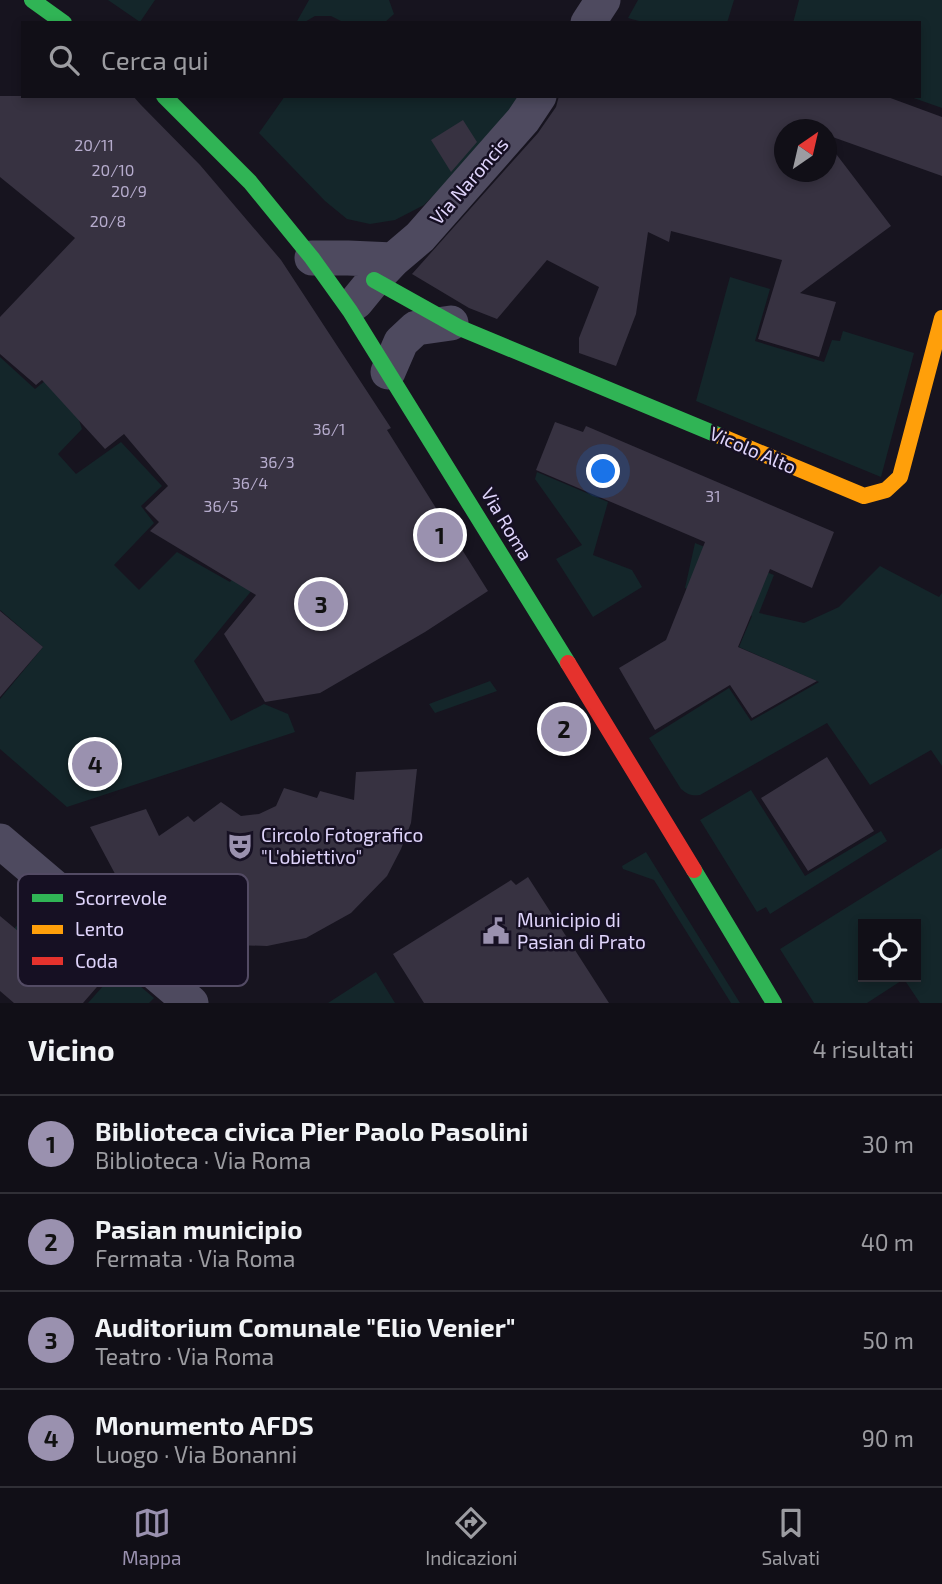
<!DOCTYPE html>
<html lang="it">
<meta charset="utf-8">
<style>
body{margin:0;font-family:"Exo 2",sans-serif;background:#1a1820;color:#f1f3f6}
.controls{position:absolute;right:21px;bottom:21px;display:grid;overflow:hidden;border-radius:0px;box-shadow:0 4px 10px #0003}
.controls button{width:63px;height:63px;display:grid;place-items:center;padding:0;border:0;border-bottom:2px solid #302f36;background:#110f17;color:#f1f3f6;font:35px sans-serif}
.compass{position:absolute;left:774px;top:119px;width:63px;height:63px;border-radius:50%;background:#110f17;box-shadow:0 4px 10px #0003;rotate:34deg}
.you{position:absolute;left:604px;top:472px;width:24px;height:24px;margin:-18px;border:5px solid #fff;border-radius:50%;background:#1a73e8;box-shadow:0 0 0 10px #1a73e833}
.badge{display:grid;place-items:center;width:46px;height:46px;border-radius:50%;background:#9a91af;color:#111;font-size:23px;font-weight:700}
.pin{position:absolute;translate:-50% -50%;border:4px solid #fff;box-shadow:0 2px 7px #0006}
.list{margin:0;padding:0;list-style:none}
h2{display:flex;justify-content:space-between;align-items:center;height:91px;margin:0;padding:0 28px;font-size:30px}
h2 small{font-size:23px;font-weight:400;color:#9c9ca1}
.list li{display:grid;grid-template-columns:46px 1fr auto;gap:21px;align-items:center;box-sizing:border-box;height:98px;padding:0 28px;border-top:2px solid #302f36}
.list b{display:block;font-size:26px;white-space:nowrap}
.list p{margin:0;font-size:23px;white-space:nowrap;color:#9c9ca1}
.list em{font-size:23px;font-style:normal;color:#9c9ca1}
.icon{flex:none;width:38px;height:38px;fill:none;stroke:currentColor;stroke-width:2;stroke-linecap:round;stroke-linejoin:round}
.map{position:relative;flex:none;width:942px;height:1003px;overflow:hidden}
.search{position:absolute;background:#110f17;box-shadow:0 4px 10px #0003;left:21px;right:21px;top:21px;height:77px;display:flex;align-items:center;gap:18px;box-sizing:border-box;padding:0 24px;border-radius:0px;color:#9c9ca1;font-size:26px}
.sheet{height:483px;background:#110f17}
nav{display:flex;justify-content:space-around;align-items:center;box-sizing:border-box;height:98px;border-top:2px solid #302f36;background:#110f17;font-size:19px;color:#9c9ca1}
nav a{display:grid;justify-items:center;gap:4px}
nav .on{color:#9a91af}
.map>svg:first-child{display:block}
</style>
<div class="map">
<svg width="942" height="1003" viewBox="0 0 942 1003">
<rect width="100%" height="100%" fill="#17141f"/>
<path fill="#14262a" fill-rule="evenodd" d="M108,0H155L140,22Z
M309,0H389L394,14L384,23H345L331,16H315L303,23H296Z
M638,0H734L727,23H646L628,18Z
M799,0H942V108L908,96H919V23H793Z
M285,96H525L507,120L424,205L395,220L370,224L347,219L325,201L259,133Z
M730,277L770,289L755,341L824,362L832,340L840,341L843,331L914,353L881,477L696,401Z
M0,357L35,389L57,371L70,394L82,429L58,454L76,474L121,442L162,486L141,506L154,523L114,565L139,590L177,552L230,582L238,571L257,584L194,661L231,721L264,704L288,714L295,732L67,807L0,749V699L43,647L0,610Z
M537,472L608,502L593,555L632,570L642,587L593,617L556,559L582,545L535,479Z
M695,543L774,575L759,613L804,623L839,607L880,566L939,597L942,593V766L931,750L870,785L827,723L700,795C692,796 688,795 681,789L649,738L729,688L751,721L819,682L739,647L752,616L685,588Z
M490,681L497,691L435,713L429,704Z
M751,790L805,876L881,831L887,841L770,914L766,907L757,912L700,820Z
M942,848V1003H920L904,979L867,1003H814L780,949ZM863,924H916V977H863Z
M646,852L740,1003H731L654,880L623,869L622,866Z
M39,900L52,912L0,970V945Z
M119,968L154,998L149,1003H88Z
M376,972L395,1003H328Z"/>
<path fill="#373241" d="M0,96H133L141,105L200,165L281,260L391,428L387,430L488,591L425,632L320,693L265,702L224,634L256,595L150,531L159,522L145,508L168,486L124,434L105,449L42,380L36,385L0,354V317L75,238L0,177Z
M559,96H885L942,117V176L827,135V130H785V172H827V142L891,226L800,293L836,302L819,357L758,339L782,260L671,231L669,242L648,232L636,314L616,366L579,353V338L599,287L547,260L497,319L469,308L412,274L538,133L556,107Z
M463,120L477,142L451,172L431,140Z
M555,422L583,432L586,426L834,532L812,588L770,569L738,647L817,681L752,718L730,685L655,730L619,668L666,640L705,542L536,470Z
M0,611L43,647L0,697Z
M827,757L874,831L808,871L761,798Z
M417,769L411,823L401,849L387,876L351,913L306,938L267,946L233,945L205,940L158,919L143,908L121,885L90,827L146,809L159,836L188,816L194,822L221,802L241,816L259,814L276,806L284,788L317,798L320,791L354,800L356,772Z
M528,877L609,1003H424L393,954L511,880L516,885Z
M0,916L30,941L43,927L103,980L83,1003H14L0,991Z"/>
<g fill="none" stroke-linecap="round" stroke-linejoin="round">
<path stroke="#4e4a5f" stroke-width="35" d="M588,23L603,0
M312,258H348L393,260
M356,302L374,280L393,260L420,237L523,120L539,96
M388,372L401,342L416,328L451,323
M0,841L191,1003"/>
<path stroke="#30b455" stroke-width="16" d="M32,0L64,23
M164,96L250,182L312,258L350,311L568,663
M374,280L460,328L720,436
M694,870L774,1003"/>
<path stroke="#ff9f0a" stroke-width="16" d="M720,436L864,496L886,490L900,477L942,318"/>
<path stroke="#e5322d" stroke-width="16" d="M568,663L694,870"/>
</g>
<defs>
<symbol id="theatre-bare" viewBox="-9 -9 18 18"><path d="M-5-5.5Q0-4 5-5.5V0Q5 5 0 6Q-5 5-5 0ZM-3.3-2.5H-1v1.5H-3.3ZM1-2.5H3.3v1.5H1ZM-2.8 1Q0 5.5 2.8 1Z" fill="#9a91af" stroke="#161023" stroke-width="2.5" paint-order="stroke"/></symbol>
<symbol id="civic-bare" viewBox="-9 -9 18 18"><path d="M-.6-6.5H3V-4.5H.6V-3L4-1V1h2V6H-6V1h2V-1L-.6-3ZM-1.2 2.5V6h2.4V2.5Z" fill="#9a91af" stroke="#161023" stroke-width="2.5" paint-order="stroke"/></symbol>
</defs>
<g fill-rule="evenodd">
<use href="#theatre-bare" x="221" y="827" width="38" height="38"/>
<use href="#civic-bare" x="477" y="912" width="38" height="38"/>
</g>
<g text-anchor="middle" stroke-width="5" stroke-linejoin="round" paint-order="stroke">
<g font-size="16" fill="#b6accd">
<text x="94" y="151">20/11</text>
<text x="113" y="176">20/10</text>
<text x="129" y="197">20/9</text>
<text x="108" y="227">20/8</text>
<text x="329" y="435">36/1</text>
<text x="277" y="468">36/3</text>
<text x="250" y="489">36/4</text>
<text x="713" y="502">31</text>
<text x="221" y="512">36/5</text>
</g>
<g font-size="19" fill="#e0d5fc" stroke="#161023">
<text transform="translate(469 181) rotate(-49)" y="7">Via Naroncis</text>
<text transform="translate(753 450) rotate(23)" y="7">Vicolo Alto</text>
<text transform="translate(507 524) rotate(59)" y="7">Via Roma</text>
</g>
<g font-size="19" fill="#e0d5fc" stroke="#161023" text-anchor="start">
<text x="261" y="842">Circolo Fotografico<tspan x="261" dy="22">"L'obiettivo"</tspan></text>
<text x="517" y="927">Municipio di<tspan x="517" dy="22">Pasian di Prato</tspan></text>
</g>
</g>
<rect x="18" y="874" width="230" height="112" rx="10" fill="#161023" stroke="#534b64" stroke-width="2"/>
<rect x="32" y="894" width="31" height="8" fill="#30b455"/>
<rect x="32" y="925" width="31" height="9" fill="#ff9f0a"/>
<rect x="32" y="957" width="31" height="8" fill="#e5322d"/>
<g font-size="19" fill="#e0d5fc">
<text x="75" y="905">Scorrevole</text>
<text x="75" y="936">Lento</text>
<text x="75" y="968">Coda</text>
</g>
</svg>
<div class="controls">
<button><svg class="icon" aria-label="locate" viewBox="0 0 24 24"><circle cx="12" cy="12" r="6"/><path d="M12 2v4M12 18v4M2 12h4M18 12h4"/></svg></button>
</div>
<svg class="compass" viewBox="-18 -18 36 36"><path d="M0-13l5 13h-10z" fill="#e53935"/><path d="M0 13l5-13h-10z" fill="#9c9ca1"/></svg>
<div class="you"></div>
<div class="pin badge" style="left:440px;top:535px">1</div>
<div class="pin badge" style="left:564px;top:729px">2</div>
<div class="pin badge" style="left:321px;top:604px">3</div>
<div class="pin badge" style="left:95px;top:764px">4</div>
<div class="search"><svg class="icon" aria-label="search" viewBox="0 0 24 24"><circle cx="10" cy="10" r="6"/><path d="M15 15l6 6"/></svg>Cerca qui</div>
</div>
<section class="sheet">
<h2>Vicino<small>4 risultati</small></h2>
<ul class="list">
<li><span class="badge">1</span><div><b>Biblioteca civica Pier Paolo Pasolini</b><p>Biblioteca · Via Roma</p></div><em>30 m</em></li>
<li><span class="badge">2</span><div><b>Pasian municipio</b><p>Fermata · Via Roma</p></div><em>40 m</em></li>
<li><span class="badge">3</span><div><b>Auditorium Comunale &quot;Elio Venier&quot;</b><p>Teatro · Via Roma</p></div><em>50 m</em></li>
<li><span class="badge">4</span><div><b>Monumento AFDS</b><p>Luogo · Via Bonanni</p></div><em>90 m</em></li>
</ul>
</section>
<nav>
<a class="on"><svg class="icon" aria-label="map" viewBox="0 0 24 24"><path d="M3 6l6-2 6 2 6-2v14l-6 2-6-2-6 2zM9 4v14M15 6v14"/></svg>Mappa</a>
<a><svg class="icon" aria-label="directions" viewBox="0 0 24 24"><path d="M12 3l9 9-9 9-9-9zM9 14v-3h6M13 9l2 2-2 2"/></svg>Indicazioni</a>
<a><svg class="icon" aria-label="saved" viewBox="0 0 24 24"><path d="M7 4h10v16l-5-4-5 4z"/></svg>Salvati</a>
</nav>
